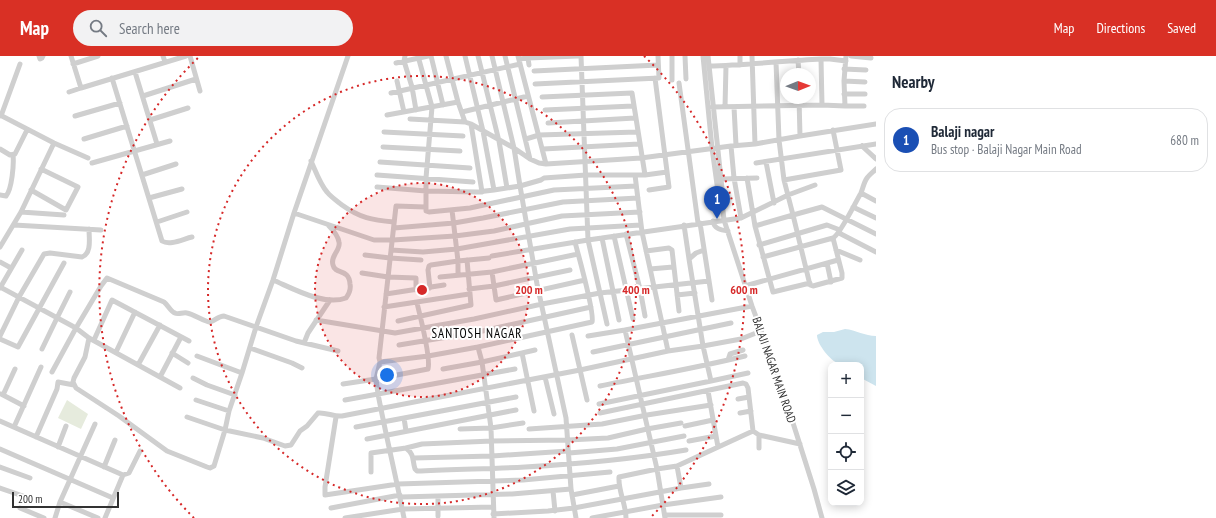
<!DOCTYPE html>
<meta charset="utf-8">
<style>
body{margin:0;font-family:"PT Sans Narrow",sans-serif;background:#f2f2f3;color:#1f2937}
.controls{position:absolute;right:12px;bottom:12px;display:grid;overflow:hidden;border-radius:8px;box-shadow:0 2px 10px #0003}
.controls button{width:36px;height:36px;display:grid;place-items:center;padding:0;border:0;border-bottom:1px solid #e0e1e3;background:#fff;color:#1f2937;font:20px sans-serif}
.compass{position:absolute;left:780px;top:12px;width:36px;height:36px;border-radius:50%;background:#fff;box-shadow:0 2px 10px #0003;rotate:89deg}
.scale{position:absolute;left:12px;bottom:10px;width:107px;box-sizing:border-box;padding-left:4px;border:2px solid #323232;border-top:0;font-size:11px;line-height:14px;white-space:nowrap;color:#323232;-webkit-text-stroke:3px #fff;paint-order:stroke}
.you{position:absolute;left:387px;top:319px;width:14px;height:14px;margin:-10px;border:3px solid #fff;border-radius:50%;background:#1a73e8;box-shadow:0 0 0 6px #1a73e833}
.badge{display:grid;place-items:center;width:26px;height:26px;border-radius:50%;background:#d93025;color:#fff;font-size:13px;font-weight:700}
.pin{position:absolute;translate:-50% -33px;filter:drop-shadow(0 1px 2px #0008)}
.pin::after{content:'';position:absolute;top:21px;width:14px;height:12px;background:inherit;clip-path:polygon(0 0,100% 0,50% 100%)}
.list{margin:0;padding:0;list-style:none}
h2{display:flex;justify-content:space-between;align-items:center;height:52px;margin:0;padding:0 16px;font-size:17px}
h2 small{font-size:13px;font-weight:400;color:#747a83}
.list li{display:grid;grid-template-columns:26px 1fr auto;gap:12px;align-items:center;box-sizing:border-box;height:64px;margin:0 8px 8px;padding:0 8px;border:1px solid #e0e1e3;border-radius:16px}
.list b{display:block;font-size:15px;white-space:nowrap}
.list p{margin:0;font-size:13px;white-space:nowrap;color:#747a83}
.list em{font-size:13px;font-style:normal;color:#747a83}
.icon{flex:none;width:22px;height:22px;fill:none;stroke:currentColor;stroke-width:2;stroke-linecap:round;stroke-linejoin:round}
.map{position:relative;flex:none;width:876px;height:462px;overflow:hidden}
header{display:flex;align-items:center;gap:24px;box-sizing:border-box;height:56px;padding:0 20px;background:#d93025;color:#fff}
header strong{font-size:19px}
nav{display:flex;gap:22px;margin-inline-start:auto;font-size:14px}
.search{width:280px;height:36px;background:#f2f2f3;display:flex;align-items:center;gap:10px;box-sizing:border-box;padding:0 14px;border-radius:22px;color:#747a83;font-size:15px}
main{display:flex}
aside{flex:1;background:#fff}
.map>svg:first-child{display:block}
</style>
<header>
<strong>Map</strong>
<div class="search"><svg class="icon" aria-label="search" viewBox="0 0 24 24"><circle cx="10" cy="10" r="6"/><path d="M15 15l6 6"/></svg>Search here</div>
<nav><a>Map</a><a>Directions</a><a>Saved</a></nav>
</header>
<main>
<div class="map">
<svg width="876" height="462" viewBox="0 0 876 462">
<rect width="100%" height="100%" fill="#fff"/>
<path fill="#e6ebdd" d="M67,344L88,358L81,373L58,362Z"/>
<path fill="#cde4ee" d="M845,273C856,274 865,280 876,280V330L861,322V309C855,309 848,310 842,309C832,307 817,289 817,279L823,276H834Z"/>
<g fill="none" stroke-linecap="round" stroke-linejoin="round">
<path stroke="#cfcfcf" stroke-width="5" d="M39,0L40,3L42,2L43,0
M163,0L165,6
M190,0L200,35
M405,0L404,5L412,31L416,54
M418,0L432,51L426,122V155L429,156L470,152L554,134L636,130
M431,0L443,49
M446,0L458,46L465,66L471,68L514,92L530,103L539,107L546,108L641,102L731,90L755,88L800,80L876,68
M478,0L499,85L507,132
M492,0L514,92L520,130L494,134
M505,0L530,103
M518,0L546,108
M581,0L588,184L607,268
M672,0V24
M685,0L686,23
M703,0L712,92L719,143L722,145L724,164L752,250L780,326L814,433L822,462
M708,0L723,142L722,145
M740,0V9
M752,0L755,88
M846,0L844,25L845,50H864
M851,0L871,2
M528,2L578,0
M519,3L528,2L529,9
M821,3L822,49
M798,4L799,18
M396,7L428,0
M73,8L98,0
M709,10C746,9 783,5 821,3H830L846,5
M844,13L866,14
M534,15L658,9
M135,16L157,88
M112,22L162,185C170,190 183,183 192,181
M397,25L404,56
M844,25L865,26
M679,27L698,167
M535,28L659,22L658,0
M81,32L186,0
M69,36L81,32L71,0
M391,37L520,8
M844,38H865
M143,40L196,23
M542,41L632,37L645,119
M799,42L800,80
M712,51L822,49L845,50
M725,51L726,10
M734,51L736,89
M545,54L633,50
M462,56L528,40
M0,59L54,87L88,102
M387,59L458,46
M1,60L20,8
M75,60L120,47
M410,63L465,66
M150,64L188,52
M548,67L635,62
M471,68L482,136
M384,76L463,80
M84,83L127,70
M526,83L539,79L637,76
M731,90L734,122L741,162
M862,90L876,103
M383,91L460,95
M0,93L10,99L15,98L27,74
M543,93L639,88
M311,105C316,116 320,128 327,136C331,141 337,145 342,149C360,162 372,164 394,166
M380,106L470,112
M766,106L774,147
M92,107L170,85
M756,107L876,88
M876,113C873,116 869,119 867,122C864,126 863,132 861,137C856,145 840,179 833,182L842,217V222L813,230L810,229L793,159L822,151L876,178
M142,119L176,108
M377,119L473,126
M635,119L642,176L662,267L625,274L657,413L665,462
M747,122L755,170L793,159L784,124L779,84L776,6
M721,123L757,122
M784,124L841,114L833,74
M377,131L426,135L477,136L494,134L483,75L465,0
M31,134L66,154L78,131L41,113
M649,134L669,131L655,22
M861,137L876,145
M0,139L6,140C12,133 14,108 13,99
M149,142L182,133
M853,151L876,162
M452,154L458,205L489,202
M21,156L64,159
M294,157L374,184H393L455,180L494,175L562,160L640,156
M713,165C714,173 721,174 728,175
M157,166L187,156
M700,167L712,244
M14,169L101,174
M684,169L689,203
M755,170L773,236L810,227
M394,172L454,167L483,162L563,146L638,142
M839,177L876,196
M626,178L640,233L645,260
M614,180L633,263
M602,182L619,264
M759,189L827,169L840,174
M0,191L21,156L54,87
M391,194L423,196L457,193L570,173L641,169
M704,194L696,197L689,203L703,290L711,325L748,317
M836,194L860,204
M646,195L669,192L672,194L679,255
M365,199L390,202L421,204
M492,200L588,184L741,162L788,139L815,129
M763,201L833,182
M0,206L11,212
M827,207L831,226
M650,213L673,211
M492,216L496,244L585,224
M362,217L388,221L416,222V234
M440,221L492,216L578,198
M273,224C294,233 324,250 346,242C349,238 351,233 350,228C349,212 335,219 333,209C330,200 341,194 339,186C338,180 333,174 329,170
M745,230L838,204
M0,231L76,272L89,282L180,332
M0,232L22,194
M430,232L428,214L429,210L431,209L458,205V219
M469,233L494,230L570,214
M386,238L444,229
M677,239L695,237
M417,247C420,259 431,303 428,313L376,323L378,338L515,313
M384,251L469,238
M316,264L395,277L474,263L542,248L600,237L709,225
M398,265L471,249L467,204
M572,279L587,344
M0,280L19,241L44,198L50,197L82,201C92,197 89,182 89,173
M588,280L625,274
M89,282L85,301L74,322L73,326L76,332L119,360L167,395L207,411L210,412L214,410L225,374L229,355L242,317L256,271L273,224L294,157L348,0
M0,283L18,291L64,207
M94,284L112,244L189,285
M304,287L308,277L330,244
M399,289L478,276L591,251
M478,291L482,306L491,372L494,462
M250,292L292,307L302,312
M42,293L57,262L70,236
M668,295L662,267L752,250
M116,296L135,256
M593,296L731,267
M172,297L188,307
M522,297L535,294
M197,300L242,317
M728,304L730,298L743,294
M380,306L428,300L478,291L592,266C595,257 578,198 575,186
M138,309L160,269
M443,313L482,306L522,297L534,355
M52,316L76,272L101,230L107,222L164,246C168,249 171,256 175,257C178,259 183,256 187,257C193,258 207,267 210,266C215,265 218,260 224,260L296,285L338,295
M160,321L181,281
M545,321L554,358
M193,322L207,329L235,339
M343,328L376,323L380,306L379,302L396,150L425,151
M600,330C648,320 697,312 745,300
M708,335L718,391
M1,338L24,350
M3,339L15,313
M738,343L749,341
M196,344L229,355
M345,344L378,338C386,380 396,421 404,462
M599,348L711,325
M600,357L743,327L746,328L748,332L753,375L677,410L657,413L619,421C618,435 626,448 626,462
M740,357L751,355
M187,361L225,374L263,382L285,390L291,389L300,375L307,370L318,357C326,356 334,361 342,360L580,314L668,295L703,290L741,283L761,275
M336,361L325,431V439L398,428L523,424L610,416
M404,362L406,375
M0,365L123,419L129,417L140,395
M685,370L713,364
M14,371L41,311
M356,371L516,341
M460,373L491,372L523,367
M529,373L602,368L647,359L711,349
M753,375L759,379L800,388
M36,381L57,333L58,326L74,329
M367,383L516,354
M689,385L716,380
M58,391L66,370
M406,392L422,388L492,385L568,384L608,382L647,373L681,367
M759,392V379
M0,393L113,442
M569,397L617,393L684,380
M414,402L492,400L568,395
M0,411L30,422
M104,411L115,384
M371,416V397L406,392C415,399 412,404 415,413L417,415H421C455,413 490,413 525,411C579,408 633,403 686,394
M0,432L23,440
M681,432L709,428
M553,435L555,455
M572,439L619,430
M438,440V460
M401,441L512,438L571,433
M60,446L98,462
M20,452L44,462
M331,452L400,439
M493,458L548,455L574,452L681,432L677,410
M665,459H721
M55,462L60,446L95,368
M105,462L123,419
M345,462L403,453L493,451
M576,462L571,433L566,362L537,228L520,130L541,124L544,122L586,119H645L667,116
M592,462L663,449L721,441"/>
</g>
<circle cx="422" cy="234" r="107" fill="#d62828" fill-opacity=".12"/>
<g fill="none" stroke="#d62828" stroke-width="2" stroke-dasharray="2 4">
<circle cx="422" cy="234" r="107"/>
<circle cx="422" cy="234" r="214"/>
<path d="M194 462A322 322 0 0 1 200 0M644 0A322 322 0 0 1 650 462"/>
</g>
<g text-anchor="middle" stroke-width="4" stroke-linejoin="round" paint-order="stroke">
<g font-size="12" fill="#323232" stroke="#fff">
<text transform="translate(774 314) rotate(71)" y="4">BALAJI NAGAR MAIN ROAD</text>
</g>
<g font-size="13" letter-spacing="1" fill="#000" stroke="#fff">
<text x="477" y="282">SANTOSH NAGAR</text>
</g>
</g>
<circle cx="422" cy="234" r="6" fill="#d62828" stroke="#fff" stroke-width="2"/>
<g font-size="12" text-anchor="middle" font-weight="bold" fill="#d62828" stroke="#fff" stroke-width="4" stroke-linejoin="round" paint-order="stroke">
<text x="529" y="238">200 m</text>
<text x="636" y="238">400 m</text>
<text x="744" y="238">600 m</text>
</g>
</svg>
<div class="controls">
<button>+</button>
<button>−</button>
<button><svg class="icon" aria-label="locate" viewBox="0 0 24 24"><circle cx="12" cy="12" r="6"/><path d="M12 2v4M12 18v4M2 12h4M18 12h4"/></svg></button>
<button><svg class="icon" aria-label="layers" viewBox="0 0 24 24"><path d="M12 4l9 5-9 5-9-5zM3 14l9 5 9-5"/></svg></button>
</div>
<svg class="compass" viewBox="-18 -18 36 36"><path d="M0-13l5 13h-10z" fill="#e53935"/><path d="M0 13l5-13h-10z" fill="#747a83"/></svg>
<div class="scale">200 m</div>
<div class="you"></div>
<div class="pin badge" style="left:717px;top:163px;background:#1a4fb4">1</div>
</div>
<aside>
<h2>Nearby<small></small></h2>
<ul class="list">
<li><span class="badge" style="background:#1a4fb4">1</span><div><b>Balaji nagar</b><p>Bus stop · Balaji Nagar Main Road</p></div><em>680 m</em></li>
</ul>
</aside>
</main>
